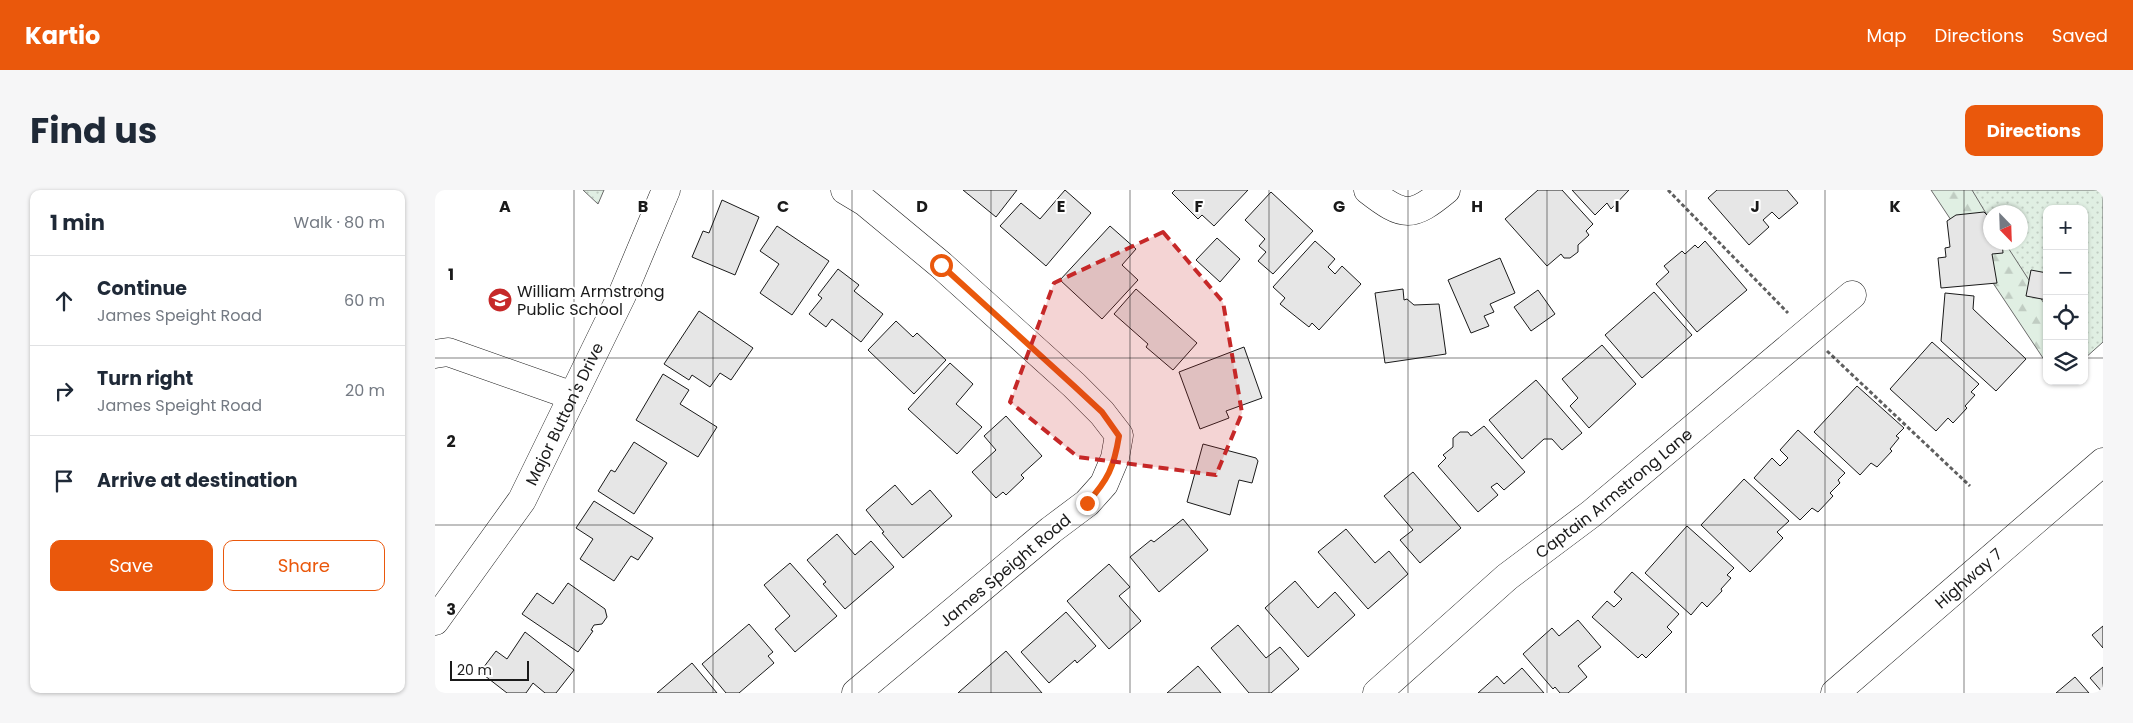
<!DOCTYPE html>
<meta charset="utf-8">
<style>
body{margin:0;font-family:Poppins,sans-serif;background:#f6f6f7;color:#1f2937}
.controls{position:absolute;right:15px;top:15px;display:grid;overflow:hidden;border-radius:10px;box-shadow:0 1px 4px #0004}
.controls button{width:45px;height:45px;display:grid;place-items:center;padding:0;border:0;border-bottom:1px solid #e0e1e3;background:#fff;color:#1f2937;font:25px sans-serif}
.compass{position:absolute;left:1548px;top:15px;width:45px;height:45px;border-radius:50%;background:#fff;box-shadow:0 1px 4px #0004;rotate:157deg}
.scale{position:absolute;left:15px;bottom:12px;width:79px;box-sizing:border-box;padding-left:5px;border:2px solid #1a1a1a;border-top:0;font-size:14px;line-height:18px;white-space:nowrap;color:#1a1a1a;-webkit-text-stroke:4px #fff;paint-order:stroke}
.stop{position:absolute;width:15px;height:15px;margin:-11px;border:4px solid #ea580c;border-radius:50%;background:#fff}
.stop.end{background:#ea580c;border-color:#fff;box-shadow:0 1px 5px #0008}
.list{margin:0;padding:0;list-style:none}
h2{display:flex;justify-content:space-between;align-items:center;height:65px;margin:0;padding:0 20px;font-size:21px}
h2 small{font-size:16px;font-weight:400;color:#747a83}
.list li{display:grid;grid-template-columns:32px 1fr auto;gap:15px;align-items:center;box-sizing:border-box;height:90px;padding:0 20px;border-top:1px solid #e0e1e3}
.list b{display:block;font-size:19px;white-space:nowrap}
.list p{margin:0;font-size:16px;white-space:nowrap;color:#747a83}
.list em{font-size:16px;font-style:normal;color:#747a83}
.actions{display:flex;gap:10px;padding:15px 20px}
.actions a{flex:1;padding:11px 0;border:1px solid #ea580c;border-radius:10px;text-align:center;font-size:18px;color:#ea580c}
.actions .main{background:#ea580c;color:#fff}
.icon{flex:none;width:28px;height:28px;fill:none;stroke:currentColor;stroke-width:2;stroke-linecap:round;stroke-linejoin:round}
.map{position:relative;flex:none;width:1668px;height:503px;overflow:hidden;border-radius:10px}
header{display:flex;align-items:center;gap:30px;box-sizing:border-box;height:70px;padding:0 25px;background:#ea580c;color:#fff}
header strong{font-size:24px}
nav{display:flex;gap:28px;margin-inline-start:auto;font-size:18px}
.intro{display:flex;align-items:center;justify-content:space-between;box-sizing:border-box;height:120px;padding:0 30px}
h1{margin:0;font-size:35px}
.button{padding:12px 22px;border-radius:10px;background:#ea580c;color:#fff;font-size:18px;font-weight:700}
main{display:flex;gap:30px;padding:0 30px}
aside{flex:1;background:#fff;border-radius:10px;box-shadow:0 1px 4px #0004}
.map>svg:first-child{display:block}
</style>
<header>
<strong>Kartio</strong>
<nav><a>Map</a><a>Directions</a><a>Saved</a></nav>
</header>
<div class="intro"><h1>Find us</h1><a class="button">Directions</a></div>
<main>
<aside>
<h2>1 min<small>Walk · 80 m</small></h2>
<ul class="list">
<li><svg class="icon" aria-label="ahead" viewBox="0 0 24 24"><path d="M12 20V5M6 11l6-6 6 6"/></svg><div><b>Continue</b><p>James Speight Road</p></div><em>60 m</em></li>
<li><svg class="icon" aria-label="right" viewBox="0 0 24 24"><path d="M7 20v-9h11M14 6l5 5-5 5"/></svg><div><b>Turn right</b><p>James Speight Road</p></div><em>20 m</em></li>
<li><svg class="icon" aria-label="arrive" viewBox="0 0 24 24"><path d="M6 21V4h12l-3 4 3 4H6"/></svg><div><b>Arrive at destination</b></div></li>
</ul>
<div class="actions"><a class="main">Save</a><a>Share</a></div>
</aside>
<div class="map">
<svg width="1668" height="503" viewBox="0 0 1668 503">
<defs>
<pattern id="forest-firs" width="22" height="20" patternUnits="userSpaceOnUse" patternTransform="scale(1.25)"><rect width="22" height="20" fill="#e0efe3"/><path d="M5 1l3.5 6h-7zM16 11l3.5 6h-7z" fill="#c0ccc2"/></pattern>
<pattern id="park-dots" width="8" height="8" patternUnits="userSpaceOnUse" patternTransform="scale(1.25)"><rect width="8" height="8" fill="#e0efe3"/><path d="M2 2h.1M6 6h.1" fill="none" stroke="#c0ccc2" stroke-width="1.8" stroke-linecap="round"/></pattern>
</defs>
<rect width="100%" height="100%" fill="#fff"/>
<path fill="url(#forest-firs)" stroke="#6a6a6a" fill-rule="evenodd" d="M1496,0H1668L1649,19H1612V174ZM1556,22H1586V52H1556Z"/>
<path fill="url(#park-dots)" stroke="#6a6a6a" d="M148,0H169L163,14Z
M1537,0H1668V152L1649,169V19H1612V118L1570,53L1586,52V22H1556L1555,30Z"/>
<path fill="#e6e6e6" stroke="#1a1a1a" d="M528,0H582L561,27Z
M630,0L656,23L611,76L565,36L586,13L605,29Z
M740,0H813L779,36L767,25L763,29L737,3Z
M1103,0H1127L1158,34L1151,41L1154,45L1143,55V62L1135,68H1129L1126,64L1112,76L1070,29Z
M1137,0H1194L1176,19L1172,13L1160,25Z
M1282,0H1352L1363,13L1344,29L1337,22L1328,30L1334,37L1314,55L1273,8Z
M836,2L878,41L838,84L823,71L831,62L824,56L830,49L810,30Z
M287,10L324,27L300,85L257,67L268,41L274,43Z
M1549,22L1555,28L1556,52H1567L1568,63L1557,64L1562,93L1506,98L1503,68L1511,67L1510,58L1515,57L1512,31L1521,25Z
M342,36L394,71L357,125L325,103L344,74L325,61Z
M675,36L701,59L687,75L703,90L667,129L625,90Z
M782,48L805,69L785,92L761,70Z
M880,51L900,69L893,77L900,84L907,76L926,94L884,140L877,133L874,137L845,114L850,108L838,97Z
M1270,51L1312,100L1262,142L1221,94L1234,82L1229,76L1247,61L1250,64L1260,55L1263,58Z
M1065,68L1080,103L1055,114L1059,122L1049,126L1054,136L1036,143L1013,90Z
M403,79L424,95L419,101L448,124L426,152L397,129L391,137L374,124L387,108L383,105Z
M1596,80L1612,83V110L1591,106Z
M701,99L762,153L738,180L711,157L713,154L679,124Z
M968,99L969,110L972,109L979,115L1004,114L1011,164L950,173L940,103Z
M1103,100L1120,124L1096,141L1079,117Z
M1219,102L1257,145L1207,188L1170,145Z
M1510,103L1539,106L1538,119L1591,169L1561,201L1506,151Z
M264,121L318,158L296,190L285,183L275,197L257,185L254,190L229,174Z
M461,131L478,147L482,143L511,170L479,204L433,160Z
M1497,152L1544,194L1536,202L1540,205L1530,216L1532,218L1518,233L1513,228L1501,241L1455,199Z
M1167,155L1201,194L1154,238L1135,216L1143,208L1127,189Z
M809,157L827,208L791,221L794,228L765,239L744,182Z
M515,173L538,194L521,214L547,237L522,264L473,219Z
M228,184L254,200L245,214L282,237L263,267L201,230Z
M1101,190L1147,243L1127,260L1117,249H1109L1087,269L1054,230Z
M1422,196L1469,238L1461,246L1464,248L1455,259L1457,261L1442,277L1436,273L1425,285L1379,242Z
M571,226L607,266L586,285L589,288L571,305L568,302L561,308L537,282L561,260L549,246Z
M1049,236L1090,282L1069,300L1062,293L1056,297L1063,305L1043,322L1003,276L1011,268L1008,265L1018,257V248L1025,242H1033L1036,246Z
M1363,240L1410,283L1403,290L1405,293L1395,303L1398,306L1383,322L1377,318L1365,330L1319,288L1337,268L1345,276L1353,268L1345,260Z
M199,252L232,273L199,324L163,301L176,280L180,282Z
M768,254L821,268L823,271L817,293L804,290L795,325L752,312Z
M978,282L1026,338L985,373L965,350L978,340L949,306Z
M1309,289L1354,331L1342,342L1348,348L1315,382L1266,335Z
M460,295L477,315L495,300L517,326L468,368L447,343L449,342L431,320Z
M159,311L218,348L203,370L196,366L179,391L145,369L158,349L141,338Z
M748,329L773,360L724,402L695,367L716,350L719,352Z
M1252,336L1299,378L1292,385L1296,388L1286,399L1287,401L1272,417L1267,412L1256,425L1210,383Z
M911,339L940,373L954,361L973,384L933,419L883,362Z
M402,344L420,365L436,351L459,377L410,419L388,394L391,392L372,370Z
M355,373L402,426L360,462L340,439L355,426L329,395Z
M674,374L695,397L684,406L706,431L674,459L632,411Z
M1197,382L1244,424L1232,437L1237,442L1211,468L1207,464L1203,468L1157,427L1172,411L1179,417L1187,409L1179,402Z
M860,391L883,418L900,402L920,425L873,467L830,418Z
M133,393L170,419L172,427L167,434L159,435L156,440L158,441L143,462L87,424L102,403L118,414Z
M631,422L661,456L642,473L640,470L614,493L586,462Z
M1143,430L1166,457L1143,476L1152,487L1133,503H1125L1120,497L1118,499L1088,464L1117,438L1124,446Z
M314,434L338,462L333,466L339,473L304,503H291L267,474Z
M803,435L831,468L845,457L864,479L836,503H814L776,458Z
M1668,436V458L1657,445Z
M90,442L139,480L121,503H110L98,493L91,503H72L45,482L61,461L72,469Z
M571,461L607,503H523L524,502Z
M257,473L282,503H222Z
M763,476L786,503H732Z
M1668,477V503L1655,488Z
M1087,478L1109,503H1043L1062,486L1069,494Z
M1640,487L1654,503H1621Z"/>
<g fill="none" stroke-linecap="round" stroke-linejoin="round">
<defs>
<g id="minor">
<path d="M410,0L430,12L506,75L639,195L667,223L684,245L680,268L669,294L652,313L616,340L421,503"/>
<path d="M933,0C969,28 977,28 1011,0"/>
<path d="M0,164L13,162L138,206"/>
<path id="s1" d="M0,431L87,310L187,105L231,0"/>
<path id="s2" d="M942,503L1072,387L1156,324L1417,105"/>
</g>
<g id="major">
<path id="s3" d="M1400,503L1668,272"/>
</g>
</defs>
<use href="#minor" stroke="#1a1a1a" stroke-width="29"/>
<use href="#major" stroke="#1a1a1a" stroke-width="29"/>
<path stroke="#5f5f5f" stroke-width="3" stroke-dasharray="4 2.5" stroke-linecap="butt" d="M1233,0L1353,123
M1392,161L1535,296"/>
<use href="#minor" stroke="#fff" stroke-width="28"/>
<use href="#major" stroke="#fff" stroke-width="28"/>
</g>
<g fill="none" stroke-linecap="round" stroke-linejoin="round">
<path stroke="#ea580c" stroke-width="6" d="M506,75L639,196L667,222L684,246C679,277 673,290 652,313"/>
</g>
<path fill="#c62828" fill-opacity="0.2" stroke="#c62828" stroke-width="4" stroke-dasharray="10 6" stroke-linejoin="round" d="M728,42L788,112L807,223L781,285L643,267L575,212L619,93Z"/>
<path fill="none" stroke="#1a1a1a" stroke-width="1" stroke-opacity="0.55" d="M139,0V503M278,0V503M417,0V503M556,0V503M695,0V503M834,0V503M973,0V503M1112,0V503M1251,0V503M1390,0V503M1529,0V503M0,168H1612M1649,168H1668M0,335H1668"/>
<defs>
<symbol id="school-disc" viewBox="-11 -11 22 22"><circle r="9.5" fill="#c62828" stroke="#fff"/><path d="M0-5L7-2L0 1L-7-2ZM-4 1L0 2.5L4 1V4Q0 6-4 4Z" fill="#fff"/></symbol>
</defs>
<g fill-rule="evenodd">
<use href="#school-disc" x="51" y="96" width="28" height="28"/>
</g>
<g text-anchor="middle" stroke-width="4" stroke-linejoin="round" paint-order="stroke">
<g font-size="16" fill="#1a1a1a" stroke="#fff" text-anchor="start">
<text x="82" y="107">William Armstrong<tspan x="82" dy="18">Public School</tspan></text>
</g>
<g font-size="16" fill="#1a1a1a" stroke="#fff">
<text dy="6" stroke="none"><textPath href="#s1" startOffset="245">Major Button's Drive</textPath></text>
<text dy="6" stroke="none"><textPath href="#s2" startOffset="310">Captain Armstrong Lane</textPath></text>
<text transform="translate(570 380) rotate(-40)" y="6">James Speight Road</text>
<text dy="6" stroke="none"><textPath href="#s3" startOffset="176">Highway 7</textPath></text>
</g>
</g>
<g font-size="16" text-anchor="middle" font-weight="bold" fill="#1a1a1a" stroke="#fff" stroke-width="4" stroke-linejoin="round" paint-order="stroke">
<text x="70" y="22">A</text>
<text x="208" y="22">B</text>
<text x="348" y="22">C</text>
<text x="487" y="22">D</text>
<text x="626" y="22">E</text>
<text x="764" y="22">F</text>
<text x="904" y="22">G</text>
<text x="1042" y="22">H</text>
<text x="1182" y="22">I</text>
<text x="1320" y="22">J</text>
<text x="1460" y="22">K</text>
<text x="16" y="90">1</text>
<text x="16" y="257">2</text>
<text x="16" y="425">3</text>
</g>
</svg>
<div class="controls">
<button>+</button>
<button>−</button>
<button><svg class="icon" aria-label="locate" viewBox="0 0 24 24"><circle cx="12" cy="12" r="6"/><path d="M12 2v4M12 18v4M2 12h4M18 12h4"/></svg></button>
<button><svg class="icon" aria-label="layers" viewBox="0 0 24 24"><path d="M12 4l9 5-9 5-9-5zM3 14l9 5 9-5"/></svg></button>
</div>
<svg class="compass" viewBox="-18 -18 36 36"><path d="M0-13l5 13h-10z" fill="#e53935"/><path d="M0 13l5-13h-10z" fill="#747a83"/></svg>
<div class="scale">20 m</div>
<div class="stop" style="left:506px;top:75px"></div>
<div class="stop end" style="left:652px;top:313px"></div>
</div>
</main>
